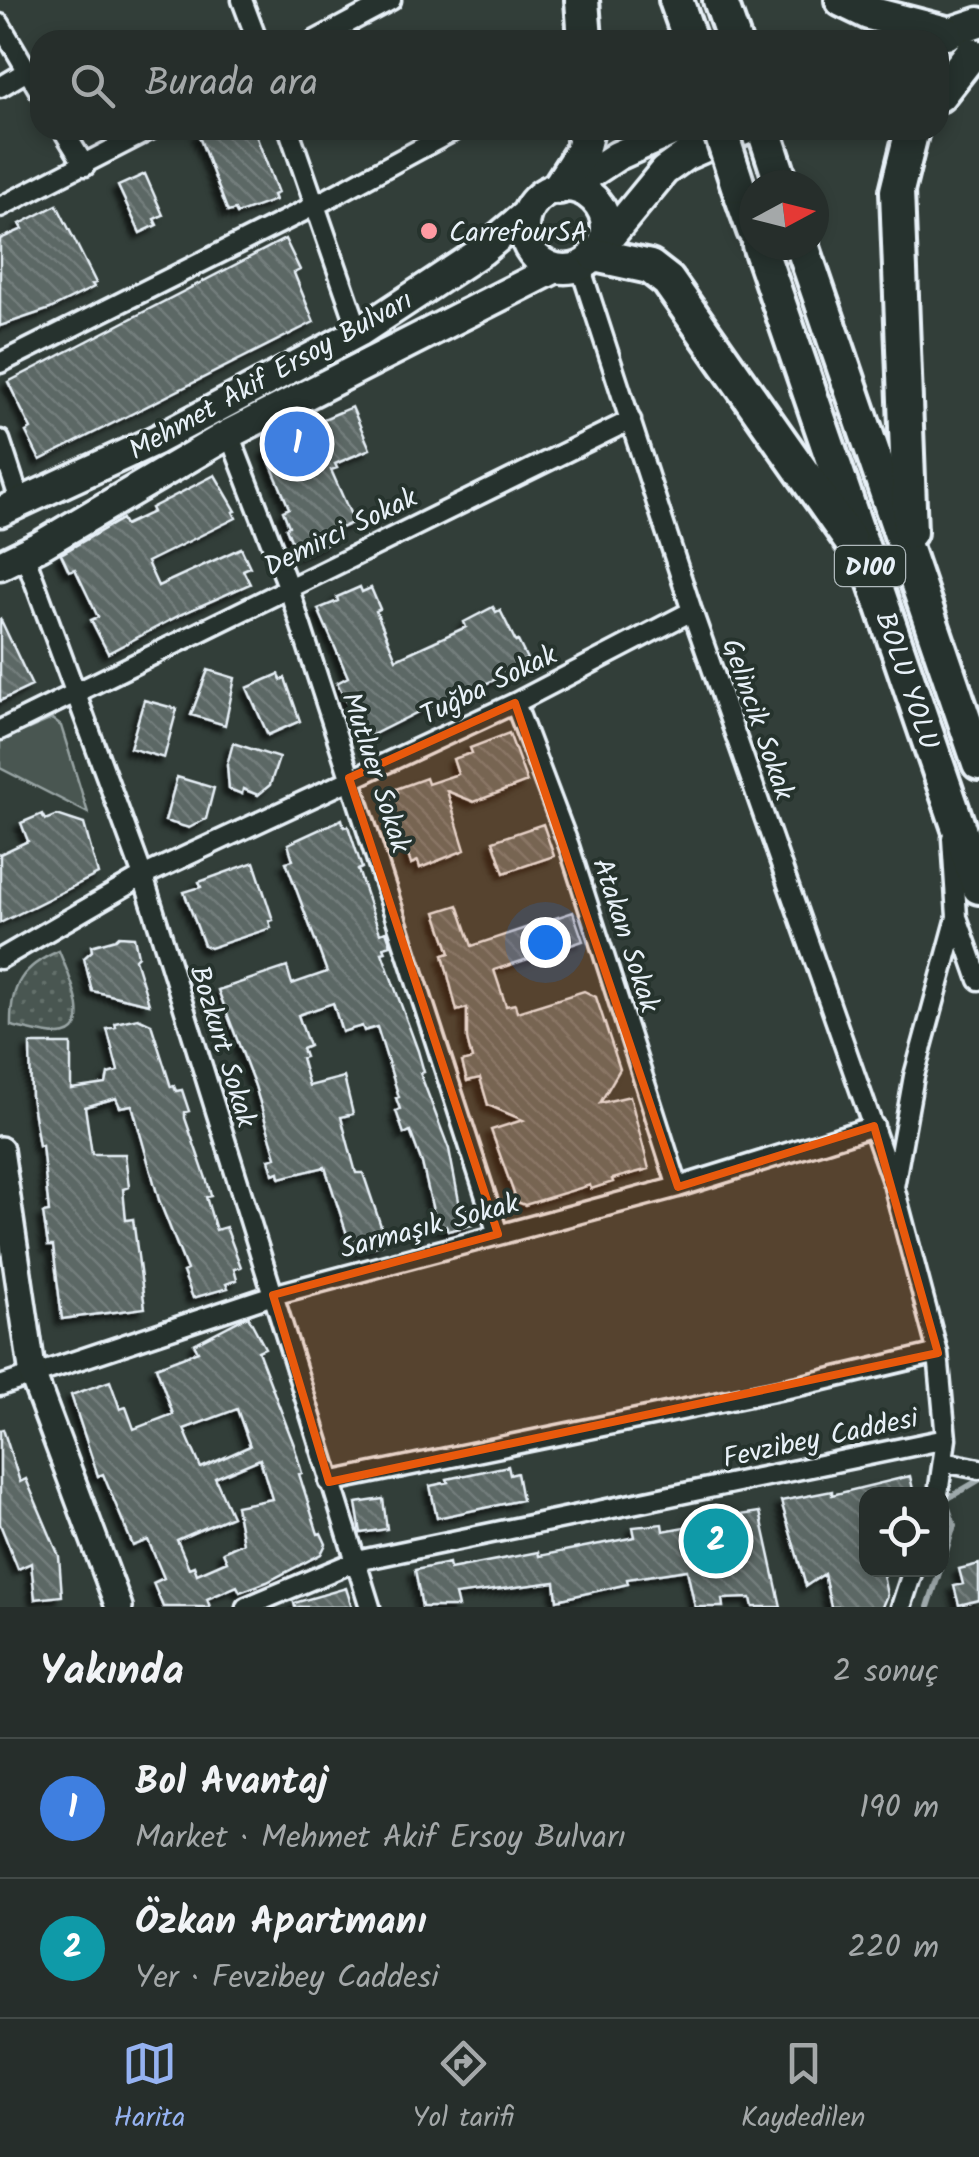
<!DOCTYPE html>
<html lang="tr">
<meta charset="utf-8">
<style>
body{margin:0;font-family:Kalam,sans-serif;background:#323a37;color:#f1f3f6}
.controls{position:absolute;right:30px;bottom:30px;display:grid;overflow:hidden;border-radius:20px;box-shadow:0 5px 15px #0003}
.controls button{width:90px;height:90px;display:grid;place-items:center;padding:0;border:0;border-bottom:2px solid #424a47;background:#262e2b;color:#f1f3f6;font:50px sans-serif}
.compass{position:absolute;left:739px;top:170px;width:90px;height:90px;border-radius:50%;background:#262e2b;box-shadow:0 5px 15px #0003;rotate:83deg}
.you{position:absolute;left:545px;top:942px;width:35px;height:35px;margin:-25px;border:8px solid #fff;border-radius:50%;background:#1a73e8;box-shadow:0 0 0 15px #1a73e833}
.badge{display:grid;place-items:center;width:65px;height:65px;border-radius:50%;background:#95b2f1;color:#fff;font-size:32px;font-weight:700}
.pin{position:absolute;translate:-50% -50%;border:5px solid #fff;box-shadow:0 2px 10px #0006}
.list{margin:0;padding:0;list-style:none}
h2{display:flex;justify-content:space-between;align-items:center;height:130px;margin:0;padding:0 40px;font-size:42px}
h2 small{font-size:32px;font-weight:400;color:#a4a8a9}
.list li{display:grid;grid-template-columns:65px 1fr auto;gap:30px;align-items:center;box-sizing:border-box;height:140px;padding:0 40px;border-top:2px solid #424a47}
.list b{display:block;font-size:38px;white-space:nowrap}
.list p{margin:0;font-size:32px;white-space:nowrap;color:#a4a8a9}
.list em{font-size:32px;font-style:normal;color:#a4a8a9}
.icon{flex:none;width:55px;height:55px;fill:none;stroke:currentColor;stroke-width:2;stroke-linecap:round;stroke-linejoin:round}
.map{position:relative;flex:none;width:979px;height:1607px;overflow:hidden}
.search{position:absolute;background:#262e2b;box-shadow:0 5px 15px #0003;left:30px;right:30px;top:30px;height:110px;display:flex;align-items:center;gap:25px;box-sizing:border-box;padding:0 35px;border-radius:30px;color:#a4a8a9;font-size:38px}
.sheet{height:410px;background:#262e2b}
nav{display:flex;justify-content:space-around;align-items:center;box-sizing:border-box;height:140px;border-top:2px solid #424a47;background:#262e2b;font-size:28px;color:#a4a8a9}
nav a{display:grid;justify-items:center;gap:5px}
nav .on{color:#95b2f1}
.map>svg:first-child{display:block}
</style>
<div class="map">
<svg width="979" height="1607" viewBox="0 0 979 1607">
<defs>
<pattern id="park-dots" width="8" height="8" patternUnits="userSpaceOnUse" patternTransform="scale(2.5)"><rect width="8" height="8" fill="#495651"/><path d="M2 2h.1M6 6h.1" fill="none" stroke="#636f6b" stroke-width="1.8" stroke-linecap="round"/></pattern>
<pattern id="building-back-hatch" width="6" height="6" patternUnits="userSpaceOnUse" patternTransform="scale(2.5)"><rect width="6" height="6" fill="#5c6865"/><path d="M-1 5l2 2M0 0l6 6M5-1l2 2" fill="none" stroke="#737e7c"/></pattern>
<filter id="shadow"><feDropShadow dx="-5.5" dy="5.5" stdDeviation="2.5" flood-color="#0009"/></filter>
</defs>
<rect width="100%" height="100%" fill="#323e39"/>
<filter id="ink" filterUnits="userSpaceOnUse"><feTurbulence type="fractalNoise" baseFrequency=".01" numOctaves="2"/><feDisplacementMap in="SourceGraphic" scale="20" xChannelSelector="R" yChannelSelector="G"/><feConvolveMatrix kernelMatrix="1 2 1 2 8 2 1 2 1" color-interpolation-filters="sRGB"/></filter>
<g filter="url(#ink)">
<path fill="#495651" stroke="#98a4a4" stroke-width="2.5" d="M52,719L61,726L88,813L0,768V741Z"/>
<path fill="url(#park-dots)" stroke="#98a4a4" stroke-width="2.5" d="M59,951C66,969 99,1034 59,1035C44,1035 26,1029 11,1026C10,986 22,966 59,951Z"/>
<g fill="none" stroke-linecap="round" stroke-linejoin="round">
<path stroke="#9ea9ab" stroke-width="6" d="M942,1564L954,1525L945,1500L979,1480
M928,1607L940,1570"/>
</g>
<path fill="url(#building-back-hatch)" stroke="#e8f1f8" stroke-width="2.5" fill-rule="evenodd" filter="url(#shadow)" d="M208,130H254L278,193L273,195L275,200L237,214L235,210L228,212L198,134Z
M145,174L163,215L154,219L157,225L140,233L118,186Z
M57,205L96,283L92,284L94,287L50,309L0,326V239L23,229L20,224Z
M285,239L300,270L294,273L314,322L40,460L26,432L31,429L8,382Z
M352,407L370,449L335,464L337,468L331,470L354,522L336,530L338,534L329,538L331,542L303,555L296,541L293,545L286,528L289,526L283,511L289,508L265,451L289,441L286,435Z
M215,475L236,511L233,512L236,518L147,562L158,586L241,548L250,567L243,570L250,584L182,614L108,653L91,620L98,617L75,569L69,571L61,554L122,519L125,525L153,512L151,508Z
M360,587L362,592L371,588L380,609L376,611L396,659L466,627L464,622L493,607L496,612L500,610L516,642L518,641L527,659L523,661L525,666L465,693L467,696L451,705L448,701L434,708L432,705L366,738L337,683L348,677L318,609L338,601L337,597Z
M0,618L32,686L0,701Z
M208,670L235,678L225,725L191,715Z
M279,674L281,680L285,678L300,721L268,735L247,688Z
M144,700L177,709L164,758L130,748Z
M509,733L527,782L474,802L447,791L465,850L420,868L418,861L411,864L389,795L398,792L396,789L426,778L428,784L458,774L453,759L472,753L470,748Z
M233,743L279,758L270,785L258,795L243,789L242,794L229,789L227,765Z
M177,777L214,788L206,819L189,828L165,821Z
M42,814L45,820L57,815L84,824L98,874L0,923V854L28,841L21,823Z
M342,819L344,827L348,826L362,868L358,870L374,917L380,933L386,931L391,945L384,947L386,952L382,953L418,1051L424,1072L420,1073L449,1149L459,1201L463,1208L467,1207L472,1225L448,1231L446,1226L437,1228L422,1163L410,1131L404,1134L396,1111L400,1109L396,1098L399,1097L377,1027L364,1031L362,1026L342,1032L333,1003L298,1015L309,1046L302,1049L305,1057L301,1058L309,1086L344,1077L353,1114L341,1117L356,1173H363L385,1238L380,1240L382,1244L359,1252L358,1248L352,1250L325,1167L280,1178L279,1172L273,1174L269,1159L276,1157L255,1086L218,990L287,967L292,984L327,972L286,862L293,860L288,844Z
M543,824L554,856L504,873L493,841Z
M254,862L273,920L269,921L271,928L210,948L204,945L184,892L201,887L199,882Z
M458,905L472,946L573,912L583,941L494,970L506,1006L515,1004L517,1012L584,991L596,997L620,1069L600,1103L630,1096L649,1169L612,1179L613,1182L591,1189L590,1185L525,1205L517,1202L491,1130L523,1120L488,1105L480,1078L467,1081L462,1062L472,1059L467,1039V1008L457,1011L443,955L450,953L436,912Z
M119,936L134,937L138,956L135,959L149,1004L92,991L84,958L92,951L91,946L116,939Z
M138,1018L151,1024L171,1087L174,1086L176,1091L182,1090L189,1111L185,1112V1118L208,1184L211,1196L206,1197L216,1230L226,1227L241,1267L234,1269L237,1280L226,1284L228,1288L193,1298L183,1272L187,1270L159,1200L132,1105L120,1107L116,1098L85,1107L92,1154H125L129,1187L123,1189L126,1220L133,1219L145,1308L62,1319L53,1246H48L43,1213L49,1212L42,1145L39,1146L31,1097L30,1044H71V1089L106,1084L108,1074L118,1071L107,1029L116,1027L115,1023Z
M248,1316L265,1348L258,1351L294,1445L302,1473L299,1474L318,1534L321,1533L326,1544L321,1554L267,1582L240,1592L237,1586L207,1599L210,1607H163L153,1583L164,1578L148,1540L133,1546L103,1474L98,1476L71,1395L110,1381L120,1409L126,1407L134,1429L173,1414L156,1367L198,1351L194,1344ZM237,1409L250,1446L201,1468L184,1429ZM260,1459L272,1499L236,1506L243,1543L223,1552L227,1561L197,1574L194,1566L189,1568L177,1540L232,1516L215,1478Z
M3,1429L20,1482L26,1479L59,1556L62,1596L35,1599L31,1563L18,1569L0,1524V1430Z
M508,1466L510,1475L517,1473L522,1500L437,1518L430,1486L448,1482L447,1479Z
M910,1476L914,1494H866V1570H882L887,1595L882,1607H831L824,1574L806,1586L781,1501L832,1491V1495Z
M383,1499L387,1529L361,1533L356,1503Z
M726,1512L727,1517L760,1512L781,1607H753L751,1598L722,1599L723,1607H695L687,1570L627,1579L628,1584L557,1600L555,1582L455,1595L458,1607H422L415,1570L449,1563L450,1569L538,1552L539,1556L635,1537L633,1527L662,1524L663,1531L695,1525L694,1517Z
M979,1564V1600L959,1605L954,1586L963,1584L959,1569Z
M346,1588L352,1607H295L294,1603Z"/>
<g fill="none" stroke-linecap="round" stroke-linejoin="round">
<defs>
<path id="street" d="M242,0L257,40
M0,24L40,92
M316,40L391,0
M0,87L27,71
M63,130L85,166
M289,130L359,332
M0,207L150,130
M580,266L692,611L892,1181
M0,363L316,205L455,130
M229,434L288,586L498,1234
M0,440L20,501
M27,552L28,564L143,876L370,1607
M515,703L569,846L678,1187
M0,730L631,420
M952,838L957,917L979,980
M0,959L143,876L515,703L692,611
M0,1386L273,1295L678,1187L874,1126
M944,1462L979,1469
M329,1482L803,1385L938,1353
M938,1494L946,1439
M246,1607L356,1561L946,1439L938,1353L894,1187L914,1076L957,917
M901,1607L913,1570"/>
<path id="secondary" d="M0,1150L33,1376L119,1607"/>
<path id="primary" d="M928,39L979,22
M570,187L617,156L675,130
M524 228a41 41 0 1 1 82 0a41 41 0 1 1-82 0Z
M603,245L664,171L685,156L745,130
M0,512L156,440L359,332L482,251L526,214
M0,565L41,545L229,434L556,268"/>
<g id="highway">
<path d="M582,0L585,40"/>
<path d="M676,0L690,40"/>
<path d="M720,0L734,40"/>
<path d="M842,0L869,13L946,33"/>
<path d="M939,95L971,54"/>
<path d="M764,130L782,185"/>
<path d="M738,186L754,231"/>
<path d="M559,187L582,151L587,130"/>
<path id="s1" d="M759,245L979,887"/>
<path d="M802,245L979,763"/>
<path d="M595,255L650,267L668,281L850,540"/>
<path d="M910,532L897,191L912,130"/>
</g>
</defs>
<use href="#street" stroke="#e8f1f8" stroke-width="25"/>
<use href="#secondary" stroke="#e8f1f8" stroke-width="32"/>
<use href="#primary" stroke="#e8f1f8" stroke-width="35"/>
<use href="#highway" stroke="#e8f1f8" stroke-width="40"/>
<use href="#street" stroke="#26332d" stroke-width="18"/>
<use href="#secondary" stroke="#26332d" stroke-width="25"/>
<use href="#primary" stroke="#26332d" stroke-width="28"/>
<use href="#highway" stroke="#26332d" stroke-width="32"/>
<defs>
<path id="highway-bridge" d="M720,130L738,186"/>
</defs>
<use href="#highway-bridge" stroke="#e8f1f8" stroke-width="40" stroke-linecap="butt"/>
<use href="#highway-bridge" stroke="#26332d" stroke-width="32"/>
</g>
</g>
<path fill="#e8590c" fill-opacity="0.2" stroke="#e8590c" stroke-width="8" stroke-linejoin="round" d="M515,703L678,1187L874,1126L938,1353L329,1482L273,1295L498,1234L349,778Z"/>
<circle fill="#ff9aa2" stroke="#26332d" stroke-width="4" cx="429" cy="231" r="10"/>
<g text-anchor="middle" stroke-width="8" stroke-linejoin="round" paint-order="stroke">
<rect fill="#26332d" stroke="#aeb8bb" stroke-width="2.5" x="835" y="546" width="70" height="40" rx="8"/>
<g font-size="25" font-weight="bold" fill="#e8f1f8">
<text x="870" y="575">D100</text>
</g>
<g font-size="28" fill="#e8f1f8" stroke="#26332d" text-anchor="start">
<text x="449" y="241">CarrefourSA</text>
</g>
<g font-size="28" fill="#e8f1f8" stroke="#26332d">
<text transform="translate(270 374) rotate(-29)" y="10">Mehmet Akif Ersoy Bulvarı</text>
<text transform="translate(340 531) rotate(-26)" y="10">Demirci Sokak</text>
<text dy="10" stroke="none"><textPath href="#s1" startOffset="460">BOLU YOLU</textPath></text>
<text transform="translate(488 684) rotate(-26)" y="10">Tuğba Sokak</text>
<text transform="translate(759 719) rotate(71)" y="10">Gelincik Sokak</text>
<text transform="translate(377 772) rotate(72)" y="10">Mutluer Sokak</text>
<text transform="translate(627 935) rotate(72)" y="10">Atakan Sokak</text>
<text transform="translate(224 1046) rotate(73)" y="10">Bozkurt Sokak</text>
<text transform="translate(429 1225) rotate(-15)" y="10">Sarmaşık Sokak</text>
<text transform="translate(820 1437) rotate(-12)" y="10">Fevzibey Caddesi</text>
</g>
</g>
</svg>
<div class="controls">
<button><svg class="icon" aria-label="locate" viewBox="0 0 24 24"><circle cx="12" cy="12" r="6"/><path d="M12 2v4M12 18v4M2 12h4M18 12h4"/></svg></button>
</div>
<svg class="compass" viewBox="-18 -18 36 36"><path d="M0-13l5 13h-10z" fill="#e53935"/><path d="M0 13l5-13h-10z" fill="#a4a8a9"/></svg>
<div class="you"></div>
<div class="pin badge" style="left:297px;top:444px;background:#3f7fe0">1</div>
<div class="pin badge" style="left:716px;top:1541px;background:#0f9aa8">2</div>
<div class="search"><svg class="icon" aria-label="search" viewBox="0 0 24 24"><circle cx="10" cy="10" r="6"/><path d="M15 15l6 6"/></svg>Burada ara</div>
</div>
<section class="sheet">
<h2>Yakında<small>2 sonuç</small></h2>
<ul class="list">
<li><span class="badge" style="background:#3f7fe0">1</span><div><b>Bol Avantaj</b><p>Market · Mehmet Akif Ersoy Bulvarı</p></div><em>190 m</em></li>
<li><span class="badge" style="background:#0f9aa8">2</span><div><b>Özkan Apartmanı</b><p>Yer · Fevzibey Caddesi</p></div><em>220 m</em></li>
</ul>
</section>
<nav>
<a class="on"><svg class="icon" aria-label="map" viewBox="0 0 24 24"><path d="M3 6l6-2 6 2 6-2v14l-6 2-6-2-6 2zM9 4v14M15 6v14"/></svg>Harita</a>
<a><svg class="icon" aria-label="directions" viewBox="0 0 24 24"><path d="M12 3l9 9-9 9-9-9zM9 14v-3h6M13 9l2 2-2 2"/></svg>Yol tarifi</a>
<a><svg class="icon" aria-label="saved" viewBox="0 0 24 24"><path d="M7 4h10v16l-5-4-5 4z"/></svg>Kaydedilen</a>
</nav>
